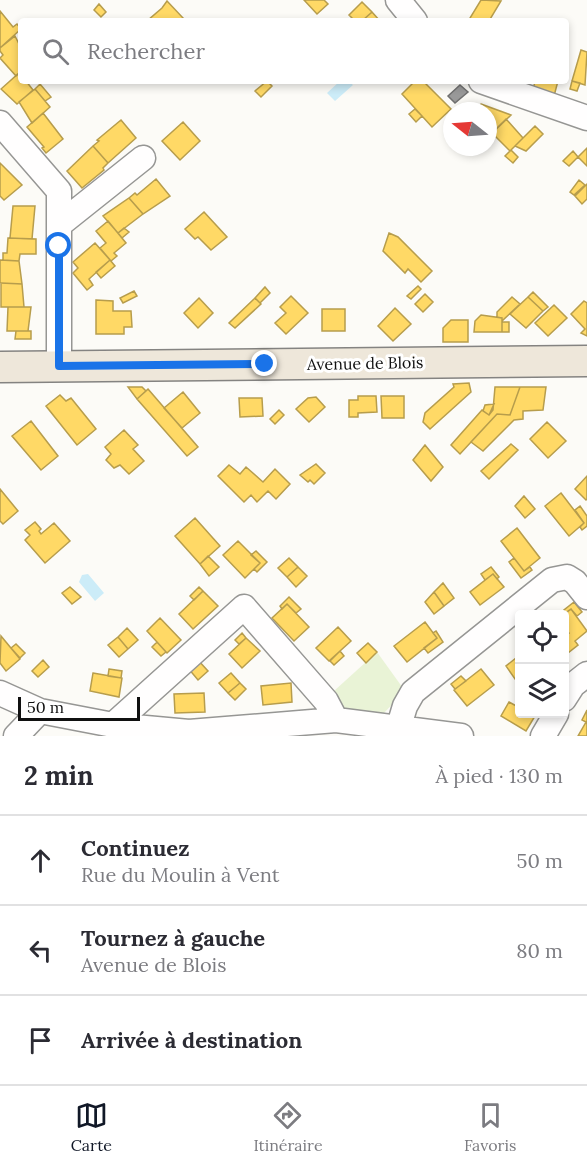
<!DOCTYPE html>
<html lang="fr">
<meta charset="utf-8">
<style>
body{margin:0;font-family:Lora,serif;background:#f2f2f3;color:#2b2b33}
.controls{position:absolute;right:18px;bottom:18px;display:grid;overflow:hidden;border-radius:6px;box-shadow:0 3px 9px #0003}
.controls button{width:54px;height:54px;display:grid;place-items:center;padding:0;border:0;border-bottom:2px solid #e1e1e2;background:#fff;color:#2b2b33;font:30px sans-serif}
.compass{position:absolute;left:443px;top:102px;width:54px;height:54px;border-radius:50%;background:#fff;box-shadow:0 3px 9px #0003;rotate:287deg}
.scale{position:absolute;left:18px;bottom:15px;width:122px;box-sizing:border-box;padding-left:6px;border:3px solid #101010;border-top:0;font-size:16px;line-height:21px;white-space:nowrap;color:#101010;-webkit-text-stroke:4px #fff;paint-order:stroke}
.stop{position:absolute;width:18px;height:18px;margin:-14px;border:4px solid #1a73e8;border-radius:50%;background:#fff}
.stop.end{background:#1a73e8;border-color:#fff;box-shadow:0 2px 6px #0008}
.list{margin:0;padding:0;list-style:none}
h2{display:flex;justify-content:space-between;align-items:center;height:78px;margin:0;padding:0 24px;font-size:26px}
h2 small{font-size:20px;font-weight:400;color:#7c7c81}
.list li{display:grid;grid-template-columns:39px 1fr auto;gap:18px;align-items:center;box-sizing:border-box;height:90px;padding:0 24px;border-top:2px solid #e1e1e2}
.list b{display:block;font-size:22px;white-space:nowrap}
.list p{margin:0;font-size:20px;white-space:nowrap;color:#7c7c81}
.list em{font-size:20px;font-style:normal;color:#7c7c81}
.icon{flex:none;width:33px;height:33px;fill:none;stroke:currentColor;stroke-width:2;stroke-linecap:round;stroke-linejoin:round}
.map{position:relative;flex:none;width:587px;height:736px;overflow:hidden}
.search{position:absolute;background:#fff;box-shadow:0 3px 9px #0003;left:18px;right:18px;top:18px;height:66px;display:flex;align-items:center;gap:15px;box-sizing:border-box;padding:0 21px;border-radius:6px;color:#7c7c81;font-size:22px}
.sheet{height:348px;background:#fff}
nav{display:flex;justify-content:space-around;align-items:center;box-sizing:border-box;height:84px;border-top:2px solid #e1e1e2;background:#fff;font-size:16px;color:#7c7c81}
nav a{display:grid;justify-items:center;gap:3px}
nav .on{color:#111827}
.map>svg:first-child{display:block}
</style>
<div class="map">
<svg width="587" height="736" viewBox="0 0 587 736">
<rect width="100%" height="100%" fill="#fcfbf7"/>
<path fill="#e9f3d6" d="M377,652L405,691L382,715L340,708L334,691Z"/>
<path fill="#ccecf8" d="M340,81H348L353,85L335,101L327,93Z
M88,574L104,593L95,601L79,582L82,575Z"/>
<path fill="#ffd966" stroke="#b79d4c" stroke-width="1.5" d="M304,0H324L328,4L317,14Z
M481,0L501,1L489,21H474L470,18Z
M167,1L184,19L147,21L162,8Z
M362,2L372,12L362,21H355L349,15Z
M99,4L106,12L101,17L94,10Z
M0,11L13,27L17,24L21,29L0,48Z
M372,12L380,21H362Z
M15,36L21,48V72L16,76L0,58L3,55L0,51V48Z
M581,50L587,52L585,85L572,81Z
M19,73L21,81H26L33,90L17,104L1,89Z
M267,81L272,86L261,97L255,91Z
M415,81H423L451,109L432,127L402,94Z
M535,81H558L554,96L533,90Z
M572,81L580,83L577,91L570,89Z
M40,84L51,97L45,101L35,89Z
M35,89L50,107L32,123L19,102Z
M481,104L511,115L488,137V111H473Z
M415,109L422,116L416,122L409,114Z
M43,113L63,139L46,153L42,148L44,147L27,127Z
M506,119L523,138L510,151L492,133Z
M121,120L136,138L108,163L93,146L99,141L97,140Z
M183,122L200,141L180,160L162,141Z
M535,126L543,134L526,151L515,146Z
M93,146L108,163L103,168L104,170L82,188L67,171Z
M587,148V166L578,157Z
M511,150L518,157L513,163L505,156Z
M573,151L578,157L569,166L563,161Z
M0,163L22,185L4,200L0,196Z
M156,179L170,196L143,214L129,198L135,193L137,195Z
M579,180L585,185L574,195L570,192Z
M587,184V199L582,204L575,196Z
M129,198L143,214L118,233L103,216Z
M13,206H35L32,239L10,238Z
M204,212L227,237L211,250L198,237L195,239L185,229Z
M108,221L126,243L114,253L117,256L111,261L100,248L106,243L96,231Z
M124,228L129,232L122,238L118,233Z
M389,233L398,237L432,271L421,282L408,269L405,273L383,251Z
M8,238L36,239V254H20L19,261L3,260V253H7Z
M95,243L110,260L89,279L93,285L87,290L73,273L78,268L73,262Z
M0,260L19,261L22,284L0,283Z
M110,260L115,266L101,278L96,272Z
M1,283L22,284L24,307H1Z
M418,286L421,289L411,299L407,296Z
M265,287L270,293L260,303L255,298Z
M134,291L137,296L123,303L120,298Z
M533,292L548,307L543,311L528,297Z
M425,294L433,302L423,312L415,304Z
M291,296L308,313L286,334L275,323L286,313L280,307Z
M512,297L520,304L502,321V318L497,317V312Z
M528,297L543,311L526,328L510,314Z
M199,298L213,313L198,328L184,313Z
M255,298L261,304L235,328L229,323Z
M96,300L113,301V311H131L132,327H124V334H96Z
M584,301L587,303V336L581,333L585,329L571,314Z
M554,305L567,318L548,336L535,323Z
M8,307H31L28,331H7Z
M395,308L411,324L393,341L378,326Z
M322,309H345V331H322Z
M481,315L502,318V332H474L475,321Z
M451,320H468V342H443V328Z
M502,322H509V332H502Z
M16,331H31V339H15Z
M469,383L471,392L430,429L423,422L425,413L454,387L453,384Z
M128,387H142L146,391L137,399Z
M495,387H520L510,415L497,414L460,454L451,445L482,410L489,415L493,410Z
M520,387H546L543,410L523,411V419L514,420L483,451L471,442L497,414L510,415Z
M148,389L198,447L187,456L137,399Z
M183,392L200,413L182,428L164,408Z
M60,395L66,401L71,398L96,429L77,445L46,406Z
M358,396H376L377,412L358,413V417H349V400H358Z
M381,396H404V418H382Z
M316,397L325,407L309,422L296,409L308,398Z
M239,398H262L263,416L240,417Z
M494,404L489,415L483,411L485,405Z
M279,410L284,415L275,424L270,419Z
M31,421L58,456L41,470L12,436Z
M547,422L566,441L548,458L530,439Z
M124,430L138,445L133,449L144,461L129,474L120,465L114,468L106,460L111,454L105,447Z
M511,444L518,450L489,479L481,471Z
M425,445L443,467L431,481L413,460Z
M316,464L325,473L314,484L310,480L308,482L300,475Z
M229,465L240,474L246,467L263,482L275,469L290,484L276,499L268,491L257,502L251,495L244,502L218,476Z
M587,476V499L586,500L575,489Z
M0,489L18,511L3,524L0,521Z
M561,493L584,523L569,536L545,506Z
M524,496L535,509L525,518L515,506Z
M580,506L587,516V526L582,530L580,527L584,523L575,510Z
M195,518L220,546L200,564L175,536Z
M35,522L41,529L39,531L41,534L54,523L70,541L45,563L25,540L30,535L25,530Z
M517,528L540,558L524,571L501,541Z
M238,541L260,563L245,578L223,555Z
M256,551L267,562L257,572L254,569L260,563L251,555Z
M208,556L219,567L209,576L200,564Z
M289,558L298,567L287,577L278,568Z
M514,558L524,571L530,567L532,570L521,578L509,562Z
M298,567L307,576L296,587L287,577Z
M491,567L499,577L497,579L493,574L485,580L481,574Z
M493,574L504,587L480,605L470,592Z
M443,583L454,598L444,606L434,592Z
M70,587L81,597L72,604L62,593Z
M199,587L203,591L194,600L190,596Z
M203,591L218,606L193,629L179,614Z
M434,592L444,606L434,614L425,602Z
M289,597L301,609L296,613L287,604L282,609L280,606Z
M574,602L582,612L577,616L571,609L566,613L564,610Z
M287,604L309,627L294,641L272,618Z
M571,609L587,631L575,641L578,645L568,653L564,648V636L569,633L564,628V614Z
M160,618L181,640L167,653L147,631Z
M425,622L437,638L407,662L394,646Z
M338,627L351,641L329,661L316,648Z
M127,628L138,640L128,649L118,637Z
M436,631L443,642L428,653L424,648L437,638L433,633Z
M242,633L246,638L239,644L235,640Z
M1,636L20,659L6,671L0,663Z
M118,637L128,649L119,657L108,645Z
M246,638L260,651L242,668L229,654Z
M157,642L166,652L161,656L152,647Z
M368,643L377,652L366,663L357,653Z
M16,644L25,653L20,658L11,648Z
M340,651L344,656L334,665L330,661Z
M516,658L520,662V675L515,679L506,666Z
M197,659L208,671L198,680L188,668Z
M43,660L49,667L38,677L32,671Z
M109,669L122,671L121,678L108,676Z
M481,669L494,685L467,706L454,690Z
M93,673L122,678L119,697L90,691Z
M231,673L240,683L228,693L219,683Z
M461,676L466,681L455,689L451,684Z
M240,683L246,689L235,700L228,693Z
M291,683L292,702L263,705L261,686Z
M204,693L205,712L175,713L174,694Z
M509,702L520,708V714L535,716L526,731L501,716Z
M587,710V736H578L586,722L582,720Z"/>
<path fill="#999" stroke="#707070" stroke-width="1.5" d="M460,85L468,92L455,103L448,96Z"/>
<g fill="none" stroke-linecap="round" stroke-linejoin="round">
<defs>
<path id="minor" d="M398,0L415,21
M481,81L587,118
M0,123L59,191V366
M59,225L143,158
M0,693L40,711L113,725L189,732L336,720L461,736
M564,699L573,685L587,674
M113,725L244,607L326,701L336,720
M16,736L40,711
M396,736L405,706L413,692L552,580L567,577L575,582L587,597
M543,736L556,714"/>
<path id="major" d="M0,367L587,361"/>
</defs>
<use href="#minor" stroke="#969694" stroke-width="27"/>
<use href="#major" stroke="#848381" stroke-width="33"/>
<use href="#minor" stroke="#fffefe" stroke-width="24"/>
<use href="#major" stroke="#eee7da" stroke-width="30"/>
</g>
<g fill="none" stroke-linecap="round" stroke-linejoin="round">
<path stroke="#1a73e8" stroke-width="8" d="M59,246V366L265,364"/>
</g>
<g text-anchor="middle" stroke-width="6" stroke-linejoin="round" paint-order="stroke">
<g font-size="16" fill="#101010" stroke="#fff">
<text transform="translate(365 363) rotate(-1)" y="6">Avenue de Blois</text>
</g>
</g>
</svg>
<div class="controls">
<button><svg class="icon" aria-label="locate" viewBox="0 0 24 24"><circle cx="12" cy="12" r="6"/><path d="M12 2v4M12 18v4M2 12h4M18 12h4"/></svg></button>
<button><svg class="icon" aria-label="layers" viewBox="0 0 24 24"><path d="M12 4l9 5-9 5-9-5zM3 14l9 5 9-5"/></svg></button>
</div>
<svg class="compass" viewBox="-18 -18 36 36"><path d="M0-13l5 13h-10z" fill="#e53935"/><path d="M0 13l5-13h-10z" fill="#7c7c81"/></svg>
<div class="scale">50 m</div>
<div class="stop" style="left:59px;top:246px"></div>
<div class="stop end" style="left:265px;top:364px"></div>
<div class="search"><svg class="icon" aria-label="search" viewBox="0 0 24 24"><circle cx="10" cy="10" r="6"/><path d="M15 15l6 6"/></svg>Rechercher</div>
</div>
<section class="sheet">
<h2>2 min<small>À pied · 130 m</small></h2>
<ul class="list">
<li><svg class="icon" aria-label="ahead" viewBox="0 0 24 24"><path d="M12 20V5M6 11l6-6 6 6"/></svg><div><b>Continuez</b><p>Rue du Moulin à Vent</p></div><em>50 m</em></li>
<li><svg class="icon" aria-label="left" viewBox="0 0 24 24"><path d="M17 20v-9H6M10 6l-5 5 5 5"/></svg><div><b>Tournez à gauche</b><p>Avenue de Blois</p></div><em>80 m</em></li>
<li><svg class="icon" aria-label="arrive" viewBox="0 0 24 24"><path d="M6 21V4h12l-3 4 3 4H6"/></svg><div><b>Arrivée à destination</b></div></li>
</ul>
</section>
<nav>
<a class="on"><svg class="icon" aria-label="map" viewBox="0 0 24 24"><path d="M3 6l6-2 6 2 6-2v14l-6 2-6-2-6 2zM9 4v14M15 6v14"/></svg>Carte</a>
<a><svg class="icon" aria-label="directions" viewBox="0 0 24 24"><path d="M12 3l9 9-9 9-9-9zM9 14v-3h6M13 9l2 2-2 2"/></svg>Itinéraire</a>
<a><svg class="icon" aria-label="saved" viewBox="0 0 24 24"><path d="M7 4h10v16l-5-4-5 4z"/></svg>Favoris</a>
</nav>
